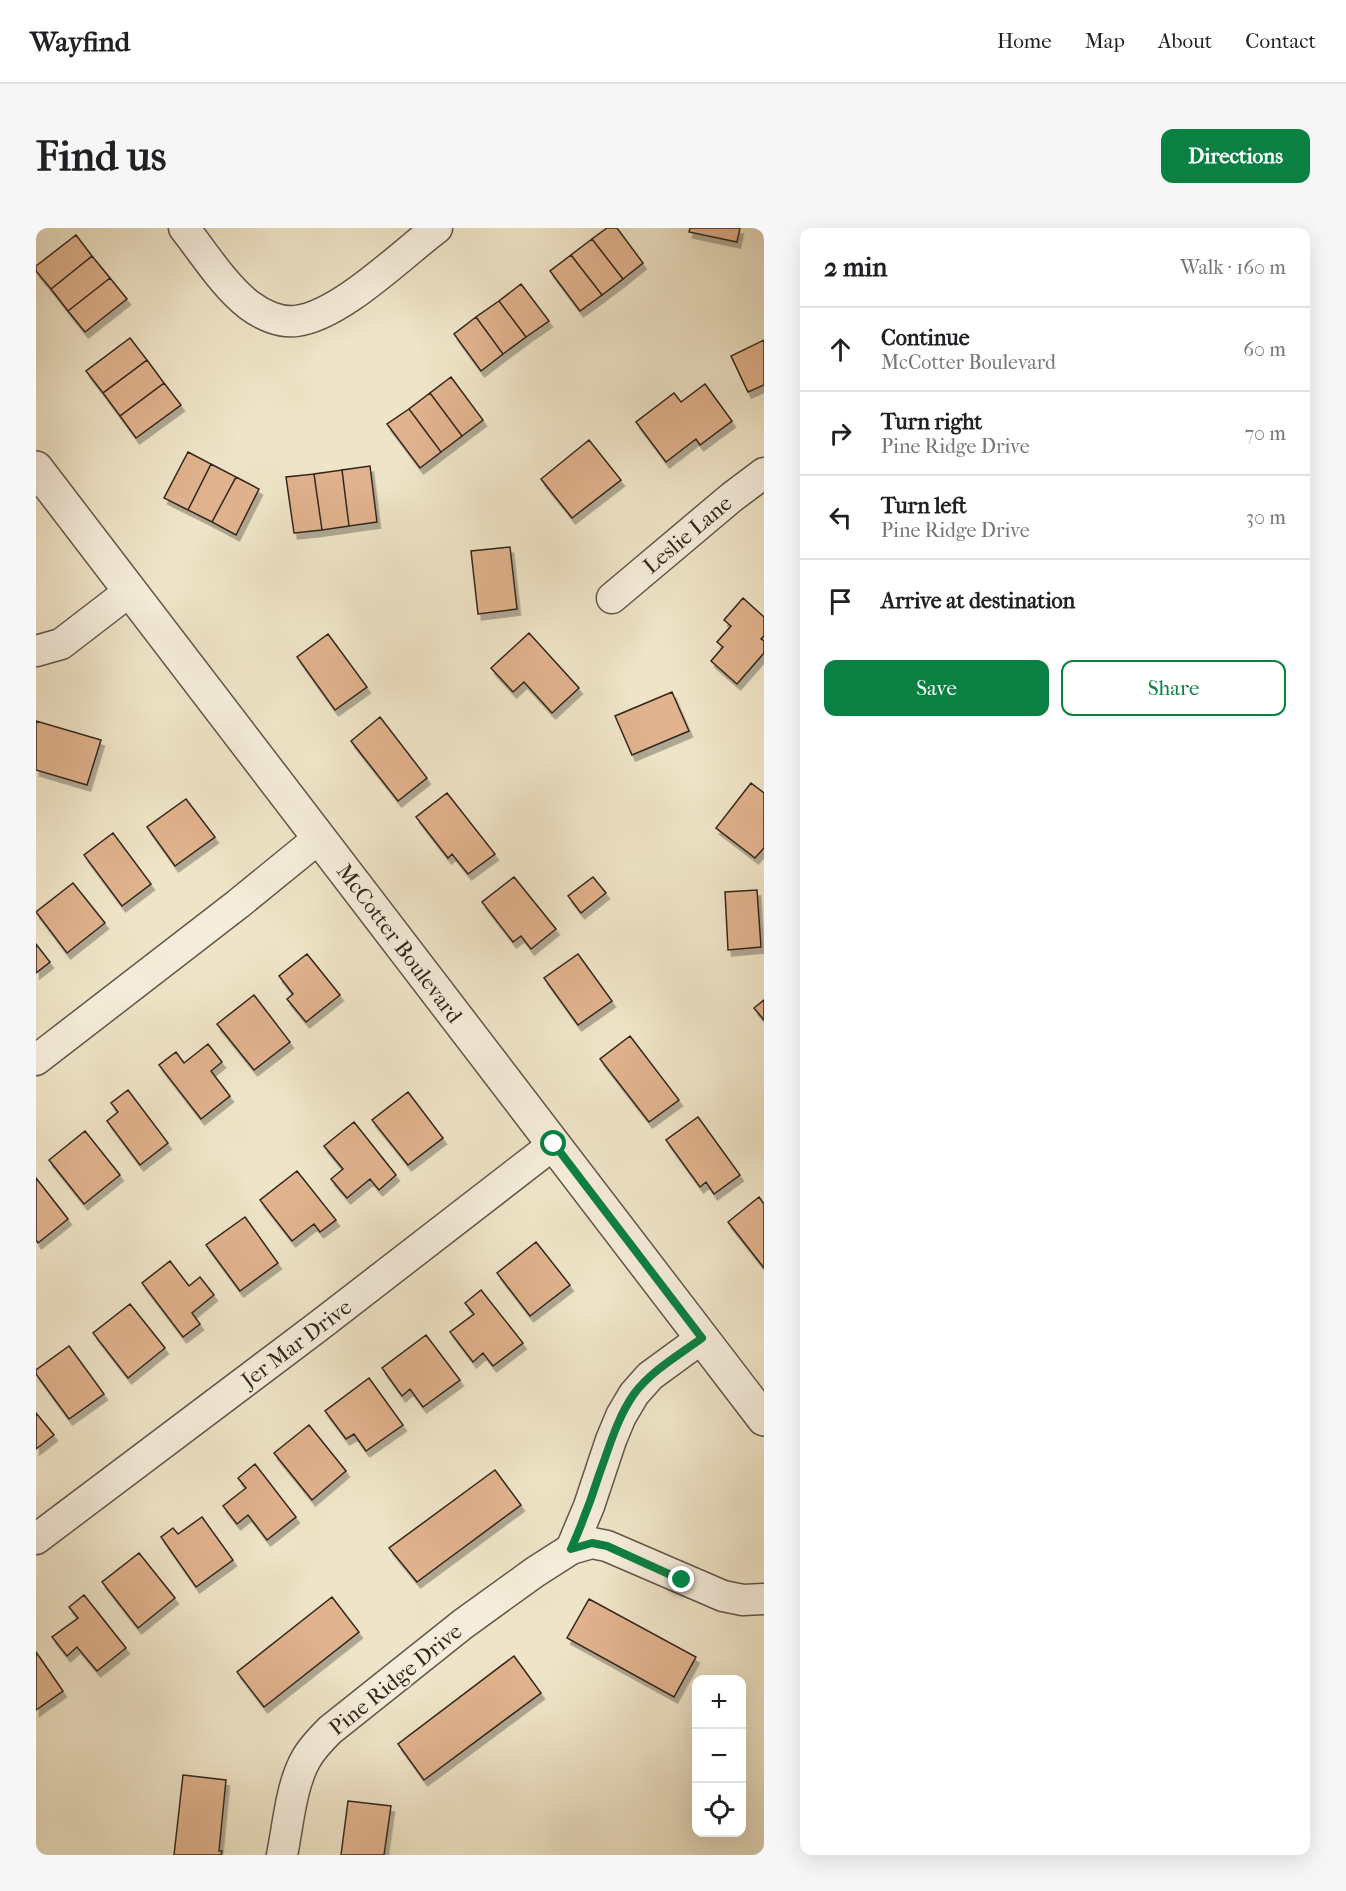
<!DOCTYPE html>
<meta charset="utf-8">
<style>
body{margin:0;font-family:"IM FELL French Canon",serif;background:#f6f6f6;color:#202124}
.controls{position:absolute;right:18px;bottom:18px;display:grid;overflow:hidden;border-radius:12px;box-shadow:0 6px 24px #0002}
.controls button{width:54px;height:54px;display:grid;place-items:center;padding:0;border:0;border-bottom:2px solid #e0e0e0;background:#fff;color:#202124;font:30px sans-serif}
.stop{position:absolute;width:18px;height:18px;margin:-14px;border:4px solid #0b8043;border-radius:50%;background:#fff}
.stop.end{background:#0b8043;border-color:#fff;box-shadow:0 2px 6px #0008}
.list{margin:0;padding:0;list-style:none}
h2{display:flex;justify-content:space-between;align-items:center;height:78px;margin:0;padding:0 24px;font-size:26px}
h2 small{font-size:20px;font-weight:400;color:#757577}
.list li{display:grid;grid-template-columns:39px 1fr auto;gap:18px;align-items:center;box-sizing:border-box;height:84px;padding:0 24px;border-top:2px solid #e0e0e0}
.list b{display:block;font-size:22px;white-space:nowrap}
.list p{margin:0;font-size:20px;white-space:nowrap;color:#757577}
.list em{font-size:20px;font-style:normal;color:#757577}
.actions{display:flex;gap:12px;padding:18px 24px}
.actions a{flex:1;padding:14px 0;border:2px solid #0b8043;border-radius:12px;text-align:center;font-size:21px;color:#0b8043}
.actions .main{background:#0b8043;color:#fff}
.icon{flex:none;width:33px;height:33px;fill:none;stroke:currentColor;stroke-width:2;stroke-linecap:round;stroke-linejoin:round}
.map{position:relative;flex:none;width:728px;height:1627px;overflow:hidden;border-radius:12px}
header{display:flex;align-items:center;gap:36px;box-sizing:border-box;height:84px;padding:0 30px;background:#fff;border-bottom:2px solid #e0e0e0}
header strong{font-size:28px}
nav{display:flex;gap:33px;margin-inline-start:auto;font-size:21px}
.intro{display:flex;align-items:center;justify-content:space-between;box-sizing:border-box;height:144px;padding:0 36px}
h1{margin:0;font-size:42px}
.button{padding:15px 27px;border-radius:12px;background:#0b8043;color:#fff;font-size:21px;font-weight:700}
main{display:flex;gap:36px;padding:0 36px}
aside{flex:1;background:#fff;border-radius:12px;box-shadow:0 6px 24px #0002}
.map>svg:first-child{display:block}
</style>
<header>
<strong>Wayfind</strong>
<nav><a>Home</a><a>Map</a><a>About</a><a>Contact</a></nav>
</header>
<div class="intro"><h1>Find us</h1><a class="button">Directions</a></div>
<main>
<div class="map">
<svg width="728" height="1627" viewBox="0 0 728 1627">
<defs>
<filter id="shadow"><feDropShadow dx="3.5" dy="6" stdDeviation="0" flood-color="#0004"/></filter>
</defs>
<rect width="100%" height="100%" fill="#efe4c7"/>
<filter id="stains"><feTurbulence type="fractalNoise" baseFrequency=".00333" numOctaves="4"/><feColorMatrix values="0 0 0 0 .2 0 0 0 0 .09 0 0 0 0 .02 0 0 0 .5 -.17"/></filter>
<radialGradient id="worn" r=".72"><stop offset=".6" stop-color="#630" stop-opacity="0"/><stop offset="1" stop-color="#630" stop-opacity=".3"/></radialGradient>
<path fill="#e0b28d" stroke="#33271d" stroke-width="1.5" filter="url(#shadow)" d="M571,0H581L607,35L587,51L556,11Z
M654,0H704L701,14L653,4Z
M40,7L56,28L15,61L0,43V38Z
M556,11L587,51L566,67L535,27Z
M535,27L566,67L544,83L514,43Z
M56,28L74,50L32,83L15,61Z
M74,50L91,71L49,104L32,83Z
M485,56L513,93L490,109L463,73Z
M463,73L490,109L467,126L440,89Z
M440,89L467,126L445,143L418,106Z
M94,110L111,132L67,165L50,143Z
M728,112V157L712,164L695,128Z
M111,132L128,155L84,188L67,165Z
M415,149L447,192L426,208L394,165Z
M128,155L145,177L100,210L84,188Z
M669,156L696,193L664,217L660,211L630,234L600,194L638,165L645,174Z
M394,165L426,208L405,224L373,181Z
M373,181L405,224L384,240L351,196Z
M553,212L585,252L536,290L505,251Z
M152,224L175,236L152,282L128,270Z
M175,236L200,249L176,294L152,282Z
M334,238L341,294L313,298L306,242Z
M306,242L313,298L286,302L278,246Z
M278,246L286,302L258,305L250,249Z
M200,249L223,261L200,307L176,294Z
M474,319L481,381L442,386L435,323Z
M707,370L728,389V408L725,411L728,413V425L701,456L675,433L687,419L681,414L695,398L688,392Z
M493,405L543,460L516,485L488,454L477,464L455,440Z
M292,406L331,459L299,482L261,429Z
M636,464L653,503L596,527L579,488Z
M344,489L391,550L362,573L315,513Z
M0,493L65,512L51,557L0,542Z
M715,555L728,565V620L719,630L680,600Z
M411,565L459,626L432,646L416,626L412,630L380,589Z
M150,571L179,609L139,638L111,599Z
M77,605L115,656L86,678L48,627Z
M478,649L520,701L495,721L485,708L477,714L446,674Z
M557,649L570,665L545,685L532,668Z
M37,655L69,695L31,725L0,684Z
M721,662L725,719L692,722L689,664Z
M0,716L14,734L0,745Z
M271,726L304,767L270,794L251,771L257,766L243,748Z
M542,726L576,773L542,797L508,750Z
M218,767L254,814L218,842L181,796Z
M728,772V792L718,780Z
M594,808L643,872L613,894L564,831Z
M172,816L186,834L175,843L194,868L165,891L123,837L140,824L148,835Z
M92,862L132,915L104,937L71,893L82,884L75,875Z
M372,864L407,910L372,937L336,892Z
M662,889L704,947L678,966L670,954L664,959L630,912Z
M318,894L360,947L343,962L334,951L311,970L295,951L307,941L288,918Z
M49,903L84,947L48,976L13,932Z
M261,943L300,992L284,1004L278,996L256,1013L224,972Z
M0,950L32,991L2,1015L0,1012Z
M723,969L728,976V1040L692,994Z
M209,989L242,1035L204,1063L170,1017Z
M500,1014L534,1057L494,1088L461,1045Z
M134,1033L153,1058L164,1049L178,1067L156,1085L164,1096L147,1109L106,1055Z
M445,1062L487,1115L457,1138L447,1125L437,1134L414,1104L438,1086L429,1075Z
M94,1076L129,1120L92,1150L57,1105Z
M390,1107L424,1152L387,1179L374,1161L366,1168L346,1140Z
M33,1118L68,1166L33,1191L0,1146V1142Z
M333,1150L367,1197L330,1223L318,1206L310,1211L289,1183Z
M0,1185L18,1207L0,1221Z
M273,1197L310,1243L276,1272L238,1225Z
M219,1236L260,1289L231,1312L212,1287L201,1296L187,1278L210,1260L202,1250Z
M459,1242L485,1277L381,1354L353,1320Z
M166,1289L197,1332L160,1359L125,1309L137,1300L142,1306Z
M103,1325L139,1370L102,1400L66,1354Z
M48,1367L90,1420L61,1443L41,1419L31,1428L16,1409L42,1390L33,1379Z
M296,1369L323,1404L228,1479L201,1444Z
M553,1371L660,1429L638,1469L531,1410Z
M0,1424L27,1463L0,1482Z
M478,1428L505,1465L388,1552L362,1516Z
M147,1547L190,1552L183,1623H186L185,1627H138Z
M312,1573L355,1578L348,1627H305Z"/>
<g fill="none" stroke-linecap="round" stroke-linejoin="round">
<defs>
<path id="minor" d="M148,0C167,24 189,59 213,77C226,87 244,95 260,93C304,88 365,27 401,0
M576,370L696,269L728,245
M0,423L25,416L94,363
M0,832L202,676L283,610
M0,1311L284,1097L518,916
M535,1321L556,1315L571,1318L687,1368L707,1372L728,1371
M246,1627C252,1598 255,1557 270,1531C276,1520 285,1511 294,1502L427,1396L499,1344L535,1321L553,1278L575,1212L585,1188L598,1166L614,1148L666,1110"/>
<path id="tertiary" d="M0,240L728,1191"/>
</defs>
<use href="#minor" stroke="#625648" stroke-width="33"/>
<use href="#tertiary" stroke="#625648" stroke-width="36"/>
<use href="#minor" stroke="#f5eddb" stroke-width="30"/>
<use href="#tertiary" stroke="#f5eddb" stroke-width="33"/>
</g>
<g fill="none" stroke-linecap="round" stroke-linejoin="round">
<path stroke="#0b8043" stroke-width="8" d="M518,916L666,1110C643,1127 615,1143 598,1166C581,1190 573,1220 563,1247C555,1272 546,1296 535,1321L556,1315L571,1318L646,1352"/>
</g>
<g text-anchor="middle" stroke-width="4.5" stroke-linejoin="round" paint-order="stroke">
<g font-size="22" fill="#33271d" stroke="#f5eddb">
<text transform="translate(651 306) rotate(-40)" y="8">Leslie Lane</text>
<text transform="translate(364 715) rotate(53)" y="8">McCotter Boulevard</text>
<text transform="translate(260 1115) rotate(-37)" y="8">Jer Mar Drive</text>
<text transform="translate(359 1451) rotate(-39)" y="8">Pine Ridge Drive</text>
</g>
</g>
<rect width="100%" height="100%" filter="url(#stains)"/>
<rect width="100%" height="100%" fill="url(#worn)"/>
</svg>
<div class="controls">
<button>+</button>
<button>−</button>
<button><svg class="icon" aria-label="locate" viewBox="0 0 24 24"><circle cx="12" cy="12" r="6"/><path d="M12 2v4M12 18v4M2 12h4M18 12h4"/></svg></button>
</div>
<div class="stop" style="left:518px;top:916px"></div>
<div class="stop end" style="left:646px;top:1352px"></div>
</div>
<aside>
<h2>2 min<small>Walk · 160 m</small></h2>
<ul class="list">
<li><svg class="icon" aria-label="ahead" viewBox="0 0 24 24"><path d="M12 20V5M6 11l6-6 6 6"/></svg><div><b>Continue</b><p>McCotter Boulevard</p></div><em>60 m</em></li>
<li><svg class="icon" aria-label="right" viewBox="0 0 24 24"><path d="M7 20v-9h11M14 6l5 5-5 5"/></svg><div><b>Turn right</b><p>Pine Ridge Drive</p></div><em>70 m</em></li>
<li><svg class="icon" aria-label="left" viewBox="0 0 24 24"><path d="M17 20v-9H6M10 6l-5 5 5 5"/></svg><div><b>Turn left</b><p>Pine Ridge Drive</p></div><em>30 m</em></li>
<li><svg class="icon" aria-label="arrive" viewBox="0 0 24 24"><path d="M6 21V4h12l-3 4 3 4H6"/></svg><div><b>Arrive at destination</b></div></li>
</ul>
<div class="actions"><a class="main">Save</a><a>Share</a></div>
</aside>
</main>
